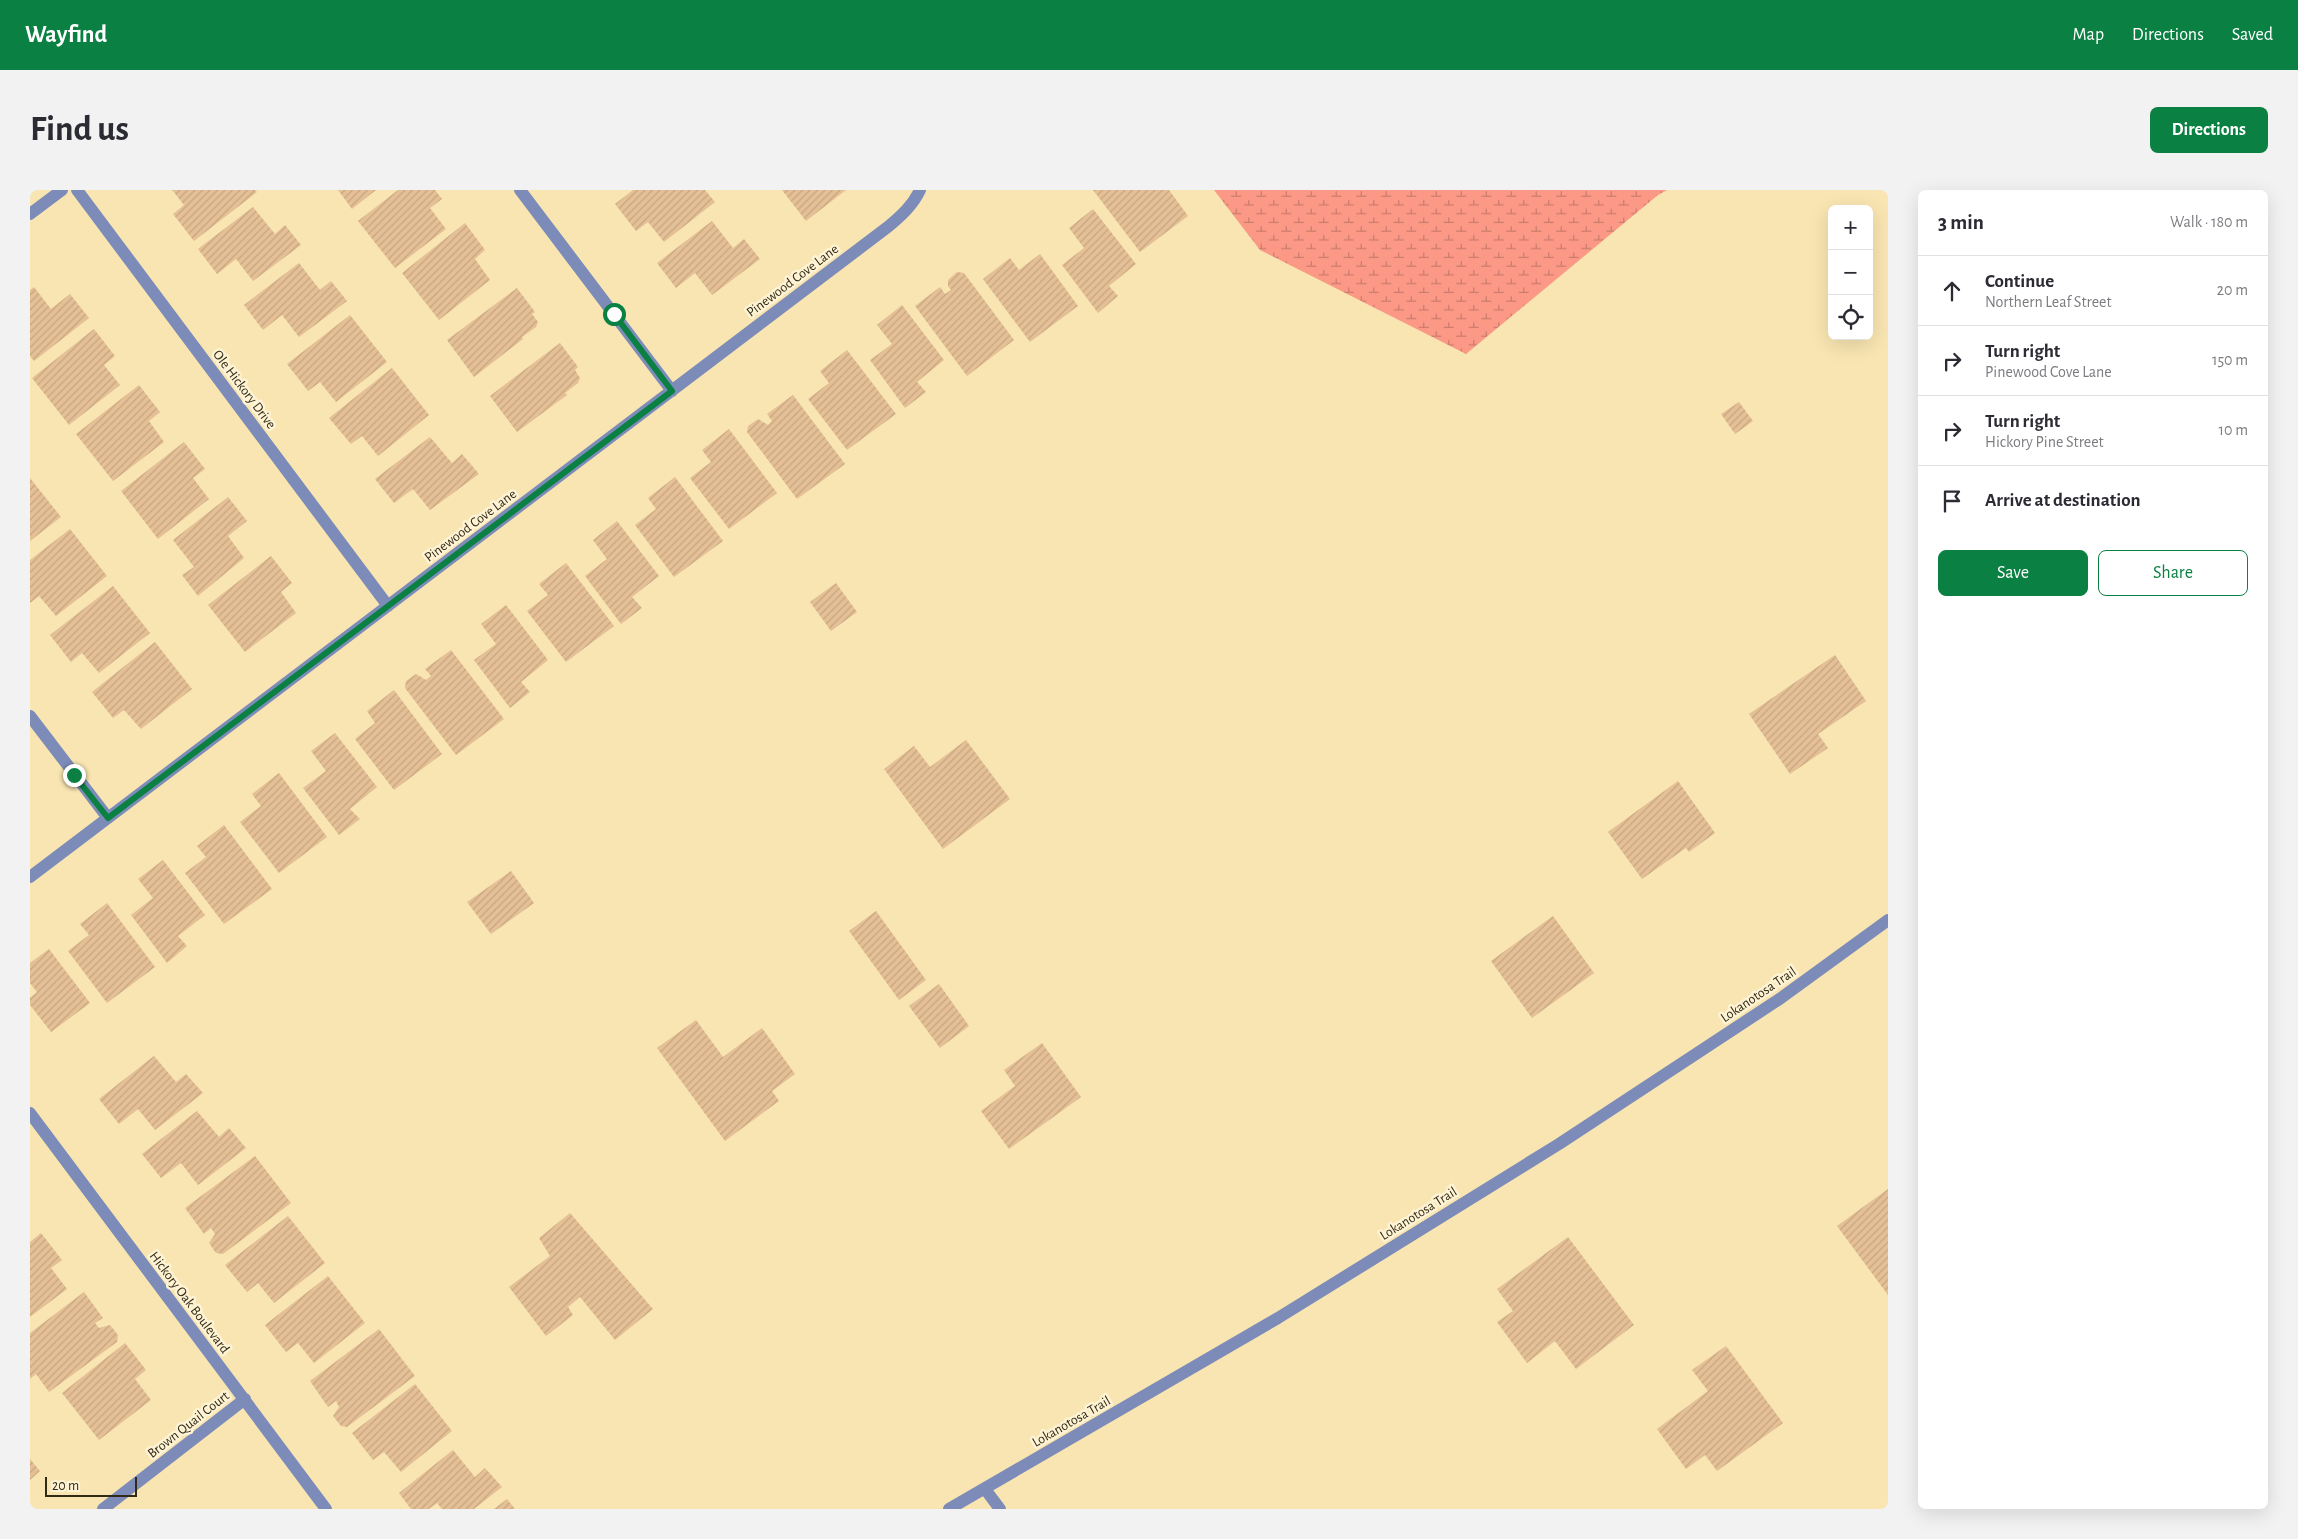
<!DOCTYPE html>
<meta charset="utf-8">
<style>
body{margin:0;font-family:"Alegreya Sans",sans-serif;background:#f2f2f3;color:#2b2b33}
.controls{position:absolute;right:15px;top:15px;display:grid;overflow:hidden;border-radius:8px;box-shadow:0 5px 20px #0002}
.controls button{width:45px;height:45px;display:grid;place-items:center;padding:0;border:0;border-bottom:1px solid #e1e1e2;background:#fff;color:#2b2b33;font:25px sans-serif}
.scale{position:absolute;left:15px;bottom:12px;width:92px;box-sizing:border-box;padding-left:5px;border:2px solid #312a16;border-top:0;font-size:14px;line-height:18px;white-space:nowrap;color:#312a16;-webkit-text-stroke:4px #fef3d4;paint-order:stroke}
.stop{position:absolute;width:15px;height:15px;margin:-11px;border:4px solid #0b8043;border-radius:50%;background:#fff}
.stop.end{background:#0b8043;border-color:#fff;box-shadow:0 1px 5px #0008}
.list{margin:0;padding:0;list-style:none}
h2{display:flex;justify-content:space-between;align-items:center;height:65px;margin:0;padding:0 20px;font-size:21px}
h2 small{font-size:16px;font-weight:400;color:#7c7c81}
.list li{display:grid;grid-template-columns:32px 1fr auto;gap:15px;align-items:center;box-sizing:border-box;height:70px;padding:0 20px;border-top:1px solid #e1e1e2}
.list b{display:block;font-size:19px;white-space:nowrap}
.list p{margin:0;font-size:16px;white-space:nowrap;color:#7c7c81}
.list em{font-size:16px;font-style:normal;color:#7c7c81}
.actions{display:flex;gap:10px;padding:15px 20px}
.actions a{flex:1;padding:11px 0;border:1px solid #0b8043;border-radius:8px;text-align:center;font-size:18px;color:#0b8043}
.actions .main{background:#0b8043;color:#fff}
.icon{flex:none;width:28px;height:28px;fill:none;stroke:currentColor;stroke-width:2;stroke-linecap:round;stroke-linejoin:round}
.map{position:relative;flex:none;width:1858px;height:1319px;overflow:hidden;border-radius:8px}
header{display:flex;align-items:center;gap:30px;box-sizing:border-box;height:70px;padding:0 25px;background:#0b8043;color:#fff}
header strong{font-size:24px}
nav{display:flex;gap:28px;margin-inline-start:auto;font-size:18px}
.intro{display:flex;align-items:center;justify-content:space-between;box-sizing:border-box;height:120px;padding:0 30px}
h1{margin:0;font-size:35px}
.button{padding:12px 22px;border-radius:8px;background:#0b8043;color:#fff;font-size:18px;font-weight:700}
main{display:flex;gap:30px;padding:0 30px}
aside{flex:1;background:#fff;border-radius:8px;box-shadow:0 5px 20px #0002}
.map>svg:first-child{display:block}
</style>
<header>
<strong>Wayfind</strong>
<nav><a>Map</a><a>Directions</a><a>Saved</a></nav>
</header>
<div class="intro"><h1>Find us</h1><a class="button">Directions</a></div>
<main>
<div class="map">
<svg width="1858" height="1319" viewBox="0 0 1858 1319">
<defs>
<pattern id="wetland-marsh" width="20" height="14" patternUnits="userSpaceOnUse" patternTransform="scale(1.25)"><rect width="20" height="14" fill="#fb9886"/><path d="M1 5h8M5 5V1M11 12h8M15 12V8" fill="none" stroke="#cc7c6d"/></pattern>
<pattern id="building-hatch" width="6" height="6" patternUnits="userSpaceOnUse" patternTransform="scale(1.25)"><rect width="6" height="6" fill="#e5c096"/><path d="M-1 1l2-2M0 6l6-6M5 7l2-2" fill="none" stroke="#c5a581"/></pattern>
</defs>
<rect width="100%" height="100%" fill="#f8e5b1"/>
<path fill="url(#wetland-marsh)" d="M1184,0H1637L1628,5L1436,164L1230,60Z"/>
<path fill="url(#building-hatch)" d="M142,0H225L227,2L164,51L143,24L154,15Z
M308,0H346L322,19Z
M368,0H405L412,9L400,18L416,39L365,78L328,31Z
M603,0H675L685,12L634,52L618,32L606,41L585,14Z
M752,0H816L776,31Z
M1063,0H1139L1158,26L1110,62Z
M223,17L245,44L255,35L271,55L223,91L206,69L187,84L168,59Z
M1063,19L1106,74L1079,96L1088,106L1068,123L1032,75L1054,58L1039,38Z
M682,31L703,58L714,49L730,69L682,105L665,83L646,98L627,73Z
M435,33L455,60L445,69L460,90L409,130L372,83Z
M1010,64L1048,116L1000,152L953,89L980,68L989,80Z
M269,73L290,100L301,91L317,111L269,147L252,125L233,140L214,115Z
M927,82L934,83L984,150L937,186L885,116L910,97L915,104L921,100L918,96V90Z
M4,97L21,119L40,104L59,128L4,171L0,166V100Z
M487,98L505,122L502,124L508,132L506,137L492,147L493,149L444,187L417,150Z
M872,115L914,170L887,192L896,202L875,218L840,170L862,154L847,135Z
M320,125L357,172L306,212L290,192L278,201L257,174Z
M64,139L85,166L74,175L90,195L39,235L2,188Z
M530,153L548,177L545,180L550,188L548,193L535,203L537,205L487,242L460,206Z
M817,160L866,224L817,260L778,209L799,193L790,181Z
M362,178L399,225L348,266L332,246L321,254L299,228Z
M109,195L130,222L119,231L134,252L83,291L46,244Z
M763,205L815,274L767,309L717,242L718,236L728,229L738,235L742,231L737,224Z
M1709,212L1723,231L1705,244L1691,224Z
M699,239L747,303L699,339L660,288L681,272L672,260Z
M400,247L422,273L432,264L449,284L400,320L383,299L364,313L345,289Z
M154,252L175,279L163,288L179,309L128,349L91,301Z
M645,287L693,351L644,387L605,335L626,319L618,308Z
M0,288L31,327L0,351Z
M198,307L217,331L198,346L214,368L168,406L152,385L164,377L143,350Z
M587,331L629,386L602,407L612,418L591,434L555,386L577,369L563,350Z
M40,339L77,386L26,426L9,406L0,413V370Z
M241,366L262,393L251,402L266,423L215,462L178,415Z
M536,373L584,436L536,472L497,421L518,405L509,394Z
M806,393L827,422L801,441L780,412Z
M83,396L120,443L69,483L52,463L41,472L20,445Z
M476,415L518,470L491,492L500,502L480,518L444,470L466,454L451,434Z
M125,452L162,499L111,539L94,520L83,528L62,502Z
M421,460L474,529L426,565L375,498L376,491L386,484L396,490L401,486L395,479Z
M1805,465L1836,511L1788,544L1798,558L1760,584L1719,524Z
M364,500L412,564L364,600L325,549L345,533L337,521Z
M305,543L347,597L320,619L330,629L309,645L273,598L296,581L281,561Z
M936,550L980,609L913,659L854,579L884,556L900,577Z
M249,583L297,647L249,683L210,632L231,616L222,604Z
M1648,591L1685,643L1659,662L1656,658L1612,689L1578,642Z
M194,635L242,699L194,734L155,683L176,667L167,656Z
M133,670L175,725L148,746L157,756L137,773L101,725L123,708L108,689Z
M481,681L504,713L461,744L437,712Z
M77,713L125,777L77,813L38,761L59,745L50,734Z
M846,721L896,790L869,810L819,741Z
M1523,726L1564,783L1502,828L1461,771Z
M19,759L60,813L21,842L0,815V808L7,802L0,793V773Z
M909,794L939,836L910,858L879,816Z
M666,830L693,867L732,838L765,884L742,901L749,911L695,951L627,858Z
M1012,853L1051,907L979,959L951,921L985,896L974,880Z
M124,866L146,892L156,884L173,903L125,940L108,919L89,934L69,909Z
M167,921L189,947L199,938L216,958L168,995L151,973L131,988L112,964Z
M225,966L261,1013L193,1064L186,1063L179,1053L185,1044L181,1038L174,1044L155,1018Z
M1858,999V1105L1807,1036Z
M540,1023L623,1119L585,1150L550,1107L538,1117L543,1125L516,1146L479,1097L520,1066L509,1048Z
M258,1026L295,1073L244,1113L228,1093L217,1102L195,1075Z
M11,1043L32,1070L21,1078L37,1099L0,1127V1052Z
M1538,1047L1604,1135L1546,1179L1525,1151L1497,1173L1467,1132L1483,1121L1467,1099Z
M298,1086L335,1133L284,1173L268,1153L256,1162L235,1135Z
M54,1102L73,1128L65,1133L69,1138L80,1135L88,1145L87,1152L19,1202L6,1184L0,1189V1143Z
M349,1139L385,1186L317,1237L311,1236L303,1226L309,1217L306,1211L298,1217L280,1191Z
M95,1153L116,1180L105,1189L121,1210L69,1250L32,1203Z
M1696,1156L1753,1233L1687,1281L1675,1265L1656,1279L1627,1239L1678,1201L1662,1180Z
M385,1194L422,1241L371,1282L354,1262L343,1270L322,1243Z
M423,1260L445,1287L455,1278L472,1297L444,1319H412L407,1313L399,1319H381L369,1303Z
M0,1269L10,1281L0,1290Z
M477,1309L485,1319H464Z"/>
<g fill="none" stroke-linecap="round" stroke-linejoin="round">
<path stroke="#7d8bb9" stroke-width="12" d="M47,0L358,416
M490,0L642,201
M0,24L32,0
M0,526L78,628
M0,687L859,36C872,25 883,15 890,0
M0,923L296,1319
M955,1299L970,1319
M73,1319L215,1209
M919,1319L1248,1128L1529,954L1751,808L1858,730"/>
</g>
<g fill="none" stroke-linecap="round" stroke-linejoin="round">
<path stroke="#0b8043" stroke-width="6" d="M44,585L78,628L642,201L584,124"/>
</g>
<g text-anchor="middle" stroke-width="5" stroke-linejoin="round" paint-order="stroke">
<g font-size="14" fill="#312a16" stroke="#fef3d4">
<text transform="translate(762 90) rotate(-37)" y="5">Pinewood Cove Lane</text>
<text transform="translate(215 199) rotate(53)" y="5">Ole Hickory Drive</text>
<text transform="translate(440 335) rotate(-37)" y="5">Pinewood Cove Lane</text>
<text transform="translate(1728 804) rotate(-34)" y="5">Lokanotosa Trail</text>
<text transform="translate(1388 1023) rotate(-32)" y="5">Lokanotosa Trail</text>
<text transform="translate(160 1112) rotate(53)" y="5">Hickory Oak Boulevard</text>
<text transform="translate(1041 1231) rotate(-30)" y="5">Lokanotosa Trail</text>
<text transform="translate(158 1234) rotate(-38)" y="5">Brown Quail Court</text>
</g>
</g>
</svg>
<div class="controls">
<button>+</button>
<button>−</button>
<button><svg class="icon" aria-label="locate" viewBox="0 0 24 24"><circle cx="12" cy="12" r="6"/><path d="M12 2v4M12 18v4M2 12h4M18 12h4"/></svg></button>
</div>
<div class="scale">20 m</div>
<div class="stop" style="left:584px;top:124px"></div>
<div class="stop end" style="left:44px;top:585px"></div>
</div>
<aside>
<h2>3 min<small>Walk · 180 m</small></h2>
<ul class="list">
<li><svg class="icon" aria-label="ahead" viewBox="0 0 24 24"><path d="M12 20V5M6 11l6-6 6 6"/></svg><div><b>Continue</b><p>Northern Leaf Street</p></div><em>20 m</em></li>
<li><svg class="icon" aria-label="right" viewBox="0 0 24 24"><path d="M7 20v-9h11M14 6l5 5-5 5"/></svg><div><b>Turn right</b><p>Pinewood Cove Lane</p></div><em>150 m</em></li>
<li><svg class="icon" aria-label="right" viewBox="0 0 24 24"><path d="M7 20v-9h11M14 6l5 5-5 5"/></svg><div><b>Turn right</b><p>Hickory Pine Street</p></div><em>10 m</em></li>
<li><svg class="icon" aria-label="arrive" viewBox="0 0 24 24"><path d="M6 21V4h12l-3 4 3 4H6"/></svg><div><b>Arrive at destination</b></div></li>
</ul>
<div class="actions"><a class="main">Save</a><a>Share</a></div>
</aside>
</main>
